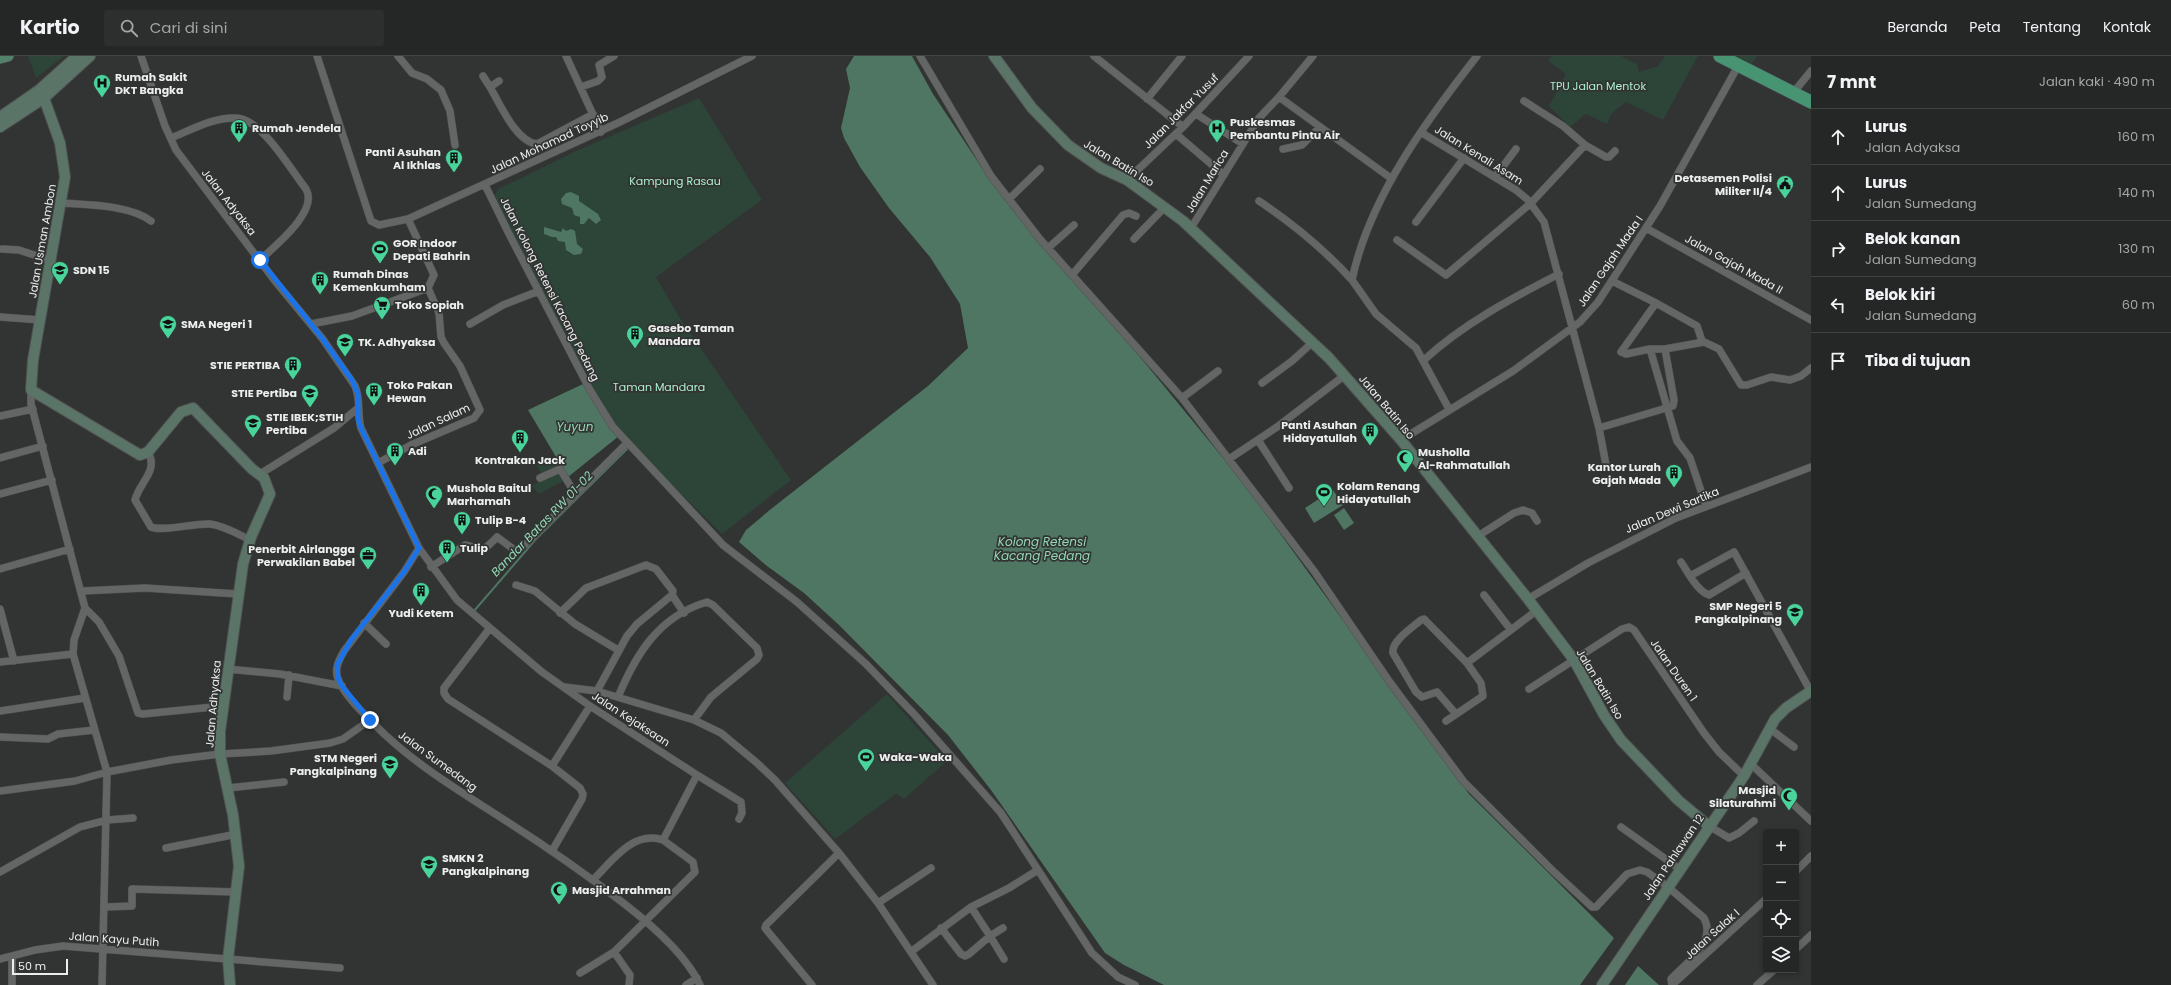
<!DOCTYPE html>
<html lang="id">
<meta charset="utf-8">
<style>
body{margin:0;font-family:Poppins,sans-serif;background:#2d2f2e;color:#f1f3f6}
.controls{position:absolute;right:12px;bottom:12px;display:grid;overflow:hidden;border-radius:4px;box-shadow:0 2px 6px #0003}
.controls button{width:36px;height:36px;display:grid;place-items:center;padding:0;border:0;border-bottom:1px solid #424443;background:#252726;color:#f1f3f6;font:20px sans-serif}
.scale{position:absolute;left:12px;bottom:10px;width:56px;box-sizing:border-box;padding-left:4px;border:2px solid #eceeed;border-top:0;font-size:11px;line-height:14px;white-space:nowrap;color:#eceeed;-webkit-text-stroke:3px #313432;paint-order:stroke}
.stop{position:absolute;width:12px;height:12px;margin:-9px;border:3px solid #1a73e8;border-radius:50%;background:#fff}
.stop.end{background:#1a73e8;border-color:#fff;box-shadow:0 1px 4px #0008}
.list{margin:0;padding:0;list-style:none}
h2{display:flex;justify-content:space-between;align-items:center;height:52px;margin:0;padding:0 16px;font-size:17px}
h2 small{font-size:13px;font-weight:400;color:#a3a5a7}
.list li{display:grid;grid-template-columns:26px 1fr auto;gap:12px;align-items:center;box-sizing:border-box;height:56px;padding:0 16px;border-top:1px solid #424443}
.list b{display:block;font-size:15px;white-space:nowrap}
.list p{margin:0;font-size:13px;white-space:nowrap;color:#a3a5a7}
.list em{font-size:13px;font-style:normal;color:#a3a5a7}
.icon{flex:none;width:22px;height:22px;fill:none;stroke:currentColor;stroke-width:2;stroke-linecap:round;stroke-linejoin:round}
.map{position:relative;flex:none;width:1811px;height:929px;overflow:hidden}
header{display:flex;align-items:center;gap:24px;box-sizing:border-box;height:56px;padding:0 20px;background:#252726;border-bottom:1px solid #424443}
header strong{font-size:19px}
nav{display:flex;gap:22px;margin-inline-start:auto;font-size:14px}
.search{width:280px;height:36px;background:#2d2f2e;display:flex;align-items:center;gap:10px;box-sizing:border-box;padding:0 14px;border-radius:4px;color:#a3a5a7;font-size:15px}
main{display:flex}
aside{flex:1;background:#252726}
.map>svg:first-child{display:block}
</style>
<header>
<strong>Kartio</strong>
<div class="search"><svg class="icon" aria-label="search" viewBox="0 0 24 24"><circle cx="10" cy="10" r="6"/><path d="M15 15l6 6"/></svg>Cari di sini</div>
<nav><a>Beranda</a><a>Peta</a><a>Tentang</a><a>Kontak</a></nav>
</header>
<main>
<div class="map">
<svg width="1811" height="929" viewBox="0 0 1811 929">
<rect width="100%" height="100%" fill="#313432"/>
<path fill="#2d4438" d="M28,0H64L36,22Z
M1552,0H1621L1637,8L1639,16L1658,10L1665,0H1698L1663,64L1626,46L1611,58L1607,68L1586,58L1570,71L1549,50L1566,18L1548,5Z
M1737,0H1757L1752,8Z
M699,42L762,144L656,221L678,259L791,424L722,478L634,392L615,369L596,340L496,145L495,138L498,133L576,95Z
M551,400L557,412L543,420L536,409Z
M559,414L565,424L539,438L532,430Z
M887,638L947,705L904,743L896,738L835,783L785,727Z"/>
<path fill="#4f7663" d="M854,0H912L933,38L988,121L1037,183L1136,296L1242,425L1469,738L1614,882L1580,929H1164L1124,909L1105,897L991,734L948,679L839,569L804,537L767,510L739,486L746,474L771,453L928,330L968,292L960,248L930,201L889,152L860,111L844,82L841,72L850,32L846,13Z
M571,136L579,140V145L598,158L601,164L596,168L589,162L584,168H580V161L574,159L572,152L562,148L561,143L566,137Z
M544,171L561,176L563,172L566,175L571,173L575,175L577,188L583,193L581,198L574,199L566,194L565,186L558,185L556,181H552L544,178Z
M583,328L619,380L568,421L528,354Z
M1333,434L1343,449L1314,467L1305,452Z
M1344,452L1354,467L1344,474L1334,459Z
M1638,910L1659,929H1625Z"/>
<g fill="none" stroke-linecap="round" stroke-linejoin="round">
<path stroke="#4f7663" stroke-width="2" d="M474,555L536,483L627,393"/>
<defs>
<path id="street" d="M141,0L165,70L176,94L275,225L322,282L355,330C361,344 357,358 361,372L419,492L404,516L344,595C339,604 334,613 338,623C344,639 362,656 374,668C411,706 458,734 503,763C544,789 583,816 622,846C648,866 686,898 700,929
M317,0L371,165L379,169L408,163
M398,0L412,17L427,23L441,34L450,55L455,89
M566,0L601,76
M920,0L991,120L1039,182L1182,342L1314,515L1389,625L1464,726L1553,815L1592,851H1596L1627,818L1640,814L1647,816L1668,831L1704,862C1717,886 1686,907 1671,923L1672,929
M1094,0L1183,71
M483,20L490,31
M499,25L490,31C500,48 516,86 537,88L593,58
M581,31L598,25L602,21L599,9L614,0
M1793,37L1811,15
M1279,41L1313,0
M1147,43L1182,0
M1524,45L1563,70L1585,89
M1196,58L1243,88
M1422,77L1516,134L1528,144L1544,166L1599,372L1606,409
M1176,78L1224,119
M171,82C191,74 213,61 236,62C261,62 291,114 306,133C319,155 275,190 260,204
M1283,93L1302,89L1320,71
M1495,121L1516,93
M1127,124L1183,71L1249,0
M485,129L508,176L590,334L613,371L723,489L797,546L866,608L914,658L1001,757L1092,897L1118,921L1135,929
M1009,143L1040,113
M1259,145C1295,169 1323,192 1352,224
M62,147C88,149 130,149 151,165
M1416,166L1464,102
M1191,172L1259,62L1279,41L1392,123
M1646,172L1811,264
M1134,183L1165,151
M1397,184L1446,219L1531,147L1585,89L1606,101H1609L1615,95
M1048,192L1074,169
M2,193L19,194L52,205
M1072,219L1123,159L1129,157L1136,160
M1612,225L1656,247L1697,270L1702,285L1719,293L1741,329H1747L1771,321L1790,324L1801,320L1811,312
M1656,247L1621,296L1626,298L1650,293H1665
M0,261L41,264
M311,268L352,260L428,232
M470,268L503,249L539,235
M1650,293L1677,385L1690,402L1706,450
M1424,304C1463,268 1512,242 1559,218
M1262,327L1292,305L1313,286
M31,334V348L85,552L74,584L73,598L107,716L171,704L220,698L271,695L330,687L343,683L370,664
M1182,342L1218,315
M1449,353L1416,292L1376,258L1352,224C1369,142 1426,65 1477,0
M0,360L33,353
M1599,372L1673,350L1674,344L1665,293L1704,286
M1258,384L1289,432
M1401,384L1513,315L1580,266L1598,246L1660,150L1738,10
M148,396C159,415 139,427 135,444L151,471C162,476 195,467 210,468C225,470 238,478 250,484
M0,402L43,390
M1229,403L1277,371L1345,319
M378,407L411,389L474,362L480,354L460,310L444,287L441,281L439,257L428,232L434,219L408,163L620,66L752,0
M260,418L334,372L358,352
M540,422L560,413L576,439
M0,438L52,424
M1478,480L1514,457L1523,454L1532,457L1537,465
M419,492L457,544L542,616L590,650L697,719L663,784L693,806L695,816L614,896L580,917
M1681,506C1688,516 1697,535 1709,539L1746,517
M431,511L465,489C486,494 481,497 497,481L516,495L521,493L627,387
M0,513L70,493
M1690,520L1734,496L1811,636
M516,529L535,535L575,568L618,594
M82,535L145,532L238,538
M672,539L684,557
M1484,539L1511,574
M1528,543L1588,507L1676,462L1811,411
M85,552L99,566L119,600L138,657L143,658L223,650
M0,553L14,605
M560,557L586,532L646,509L656,513L673,535L672,539L637,568L627,580L597,635
M364,567L386,588
M490,572L444,632V637L448,643L552,710L580,732L583,738L582,743L552,795
M0,606L73,598
M227,613L280,618L342,630
M564,631L597,635L694,664L721,677L757,707L775,724L839,797L878,847L933,929
M1529,633L1622,573L1629,571L1634,574L1704,677L1719,696L1744,720
M287,641L289,619
M618,641C636,598 659,560 707,546L713,549L757,592L759,599L757,603L711,641L694,664
M0,655L85,642
M1456,658L1437,636L1422,641L1416,636L1393,597C1391,585 1413,571 1421,564L1424,563L1467,607L1536,555
M1446,665L1483,640L1481,627L1467,607
M1769,672L1794,691
M0,681L48,683L58,678L94,674
M1751,708L1811,765
M552,710L590,650
M697,719L741,746L742,757L739,763
M228,732L284,726
M0,735L75,725L107,716L102,929
M1709,770L1729,782L1739,777L1754,765
M1621,771L1681,814
M166,792L237,778
M1796,815L1811,800
M0,816L80,771L107,764L133,762
M593,824C612,805 633,774 663,784
M878,847L931,812
M105,851L132,850V833L236,836
M971,851L990,880L1003,872
M941,872L961,898L965,900L969,898L990,880L1004,903
M1796,893L1811,879
M912,895L971,851L1009,832L1038,814
M614,896L630,919L629,929
M12,900V929
M0,903L35,894L63,890L340,912
M686,929L697,922
M812,929L765,872L766,869L839,797
M1672,929L1766,843
M1757,929L1774,914"/>
<path id="secondary" d="M994,0L1032,52L1068,89L1101,112L1127,124L1183,165L1329,302L1401,384L1528,543L1574,604L1604,659L1621,684L1678,744L1709,770
M44,42L60,87L65,121L33,304L31,334L140,399L148,396L181,356L193,352L252,413L264,422L270,438L251,481L243,508L220,675V698L233,759L239,810L228,903L230,929
M0,61L39,34L77,0
M0,71L44,42L90,0
M1602,929L1744,720L1775,663L1786,652L1811,635"/>
<path id="primary" d="M0,2L8,0"/>
<path id="highway" d="M1720,0L1811,46"/>
</defs>
<use href="#street" stroke="#505251" stroke-width="8"/>
<use href="#secondary" stroke="#505251" stroke-width="12"/>
<use href="#primary" stroke="#505251" stroke-width="12"/>
<use href="#highway" stroke="#505251" stroke-width="14"/>
<use href="#street" stroke="#636664" stroke-width="7"/>
<use href="#secondary" stroke="#5a7468" stroke-width="10"/>
<use href="#primary" stroke="#52826c" stroke-width="11"/>
<use href="#highway" stroke="#469472" stroke-width="13"/>
</g>
<g fill="none" stroke-linecap="round" stroke-linejoin="round">
<path stroke="#1a73e8" stroke-width="5" d="M260,204L322,282L352,324L358,338V363L361,372L419,492L404,516L351,584L337,609L338,622L342,630L370,664"/>
</g>
<defs>
<symbol id="hospital-pin" viewBox="-11 -11 22 30"><path d="M0 17L-7.5 6A9.5 9.5 0 1 1 7.5 6Z" fill="#49d49c" stroke="#313432"/><path d="M-5-5h3v3.5h4V-5h3V5h-3V1.5h-4V5h-3Z" fill="#111"/></symbol>
<symbol id="building-pin" viewBox="-11 -11 22 30"><path d="M0 17L-7.5 6A9.5 9.5 0 1 1 7.5 6Z" fill="#49d49c" stroke="#313432"/><path d="M-4-6H4V6H1V3H-1V6H-4ZM-2.5-4.3h1.7v1.8h-1.7ZM.8-4.3h1.7v1.8H.8ZM-2.5-1h1.7V.8h-1.7ZM.8-1h1.7V.8H.8Z" fill="#111"/></symbol>
<symbol id="civic-pin" viewBox="-11 -11 22 30"><path d="M0 17L-7.5 6A9.5 9.5 0 1 1 7.5 6Z" fill="#49d49c" stroke="#313432"/><path d="M-.6-6.5H3V-4.5H.6V-3L4-1V1h2V6H-6V1h2V-1L-.6-3ZM-1.2 2.5V6h2.4V2.5Z" fill="#111"/></symbol>
<symbol id="stadium-pin" viewBox="-11 -11 22 30"><path d="M0 17L-7.5 6A9.5 9.5 0 1 1 7.5 6Z" fill="#49d49c" stroke="#313432"/><path d="M0-5a6.5 5 0 1 0 0 10a6.5 5 0 1 0 0-10ZM-3.5-1.8h7v3.6h-7Z" fill="#111"/></symbol>
<symbol id="school-pin" viewBox="-11 -11 22 30"><path d="M0 17L-7.5 6A9.5 9.5 0 1 1 7.5 6Z" fill="#49d49c" stroke="#313432"/><path d="M0-5L7-2L0 1L-7-2ZM-4 1L0 2.5L4 1V4Q0 6-4 4Z" fill="#111"/></symbol>
<symbol id="supermarket-pin" viewBox="-11 -11 22 30"><path d="M0 17L-7.5 6A9.5 9.5 0 1 1 7.5 6Z" fill="#49d49c" stroke="#313432"/><path d="M-6-5.5h2.5l.6 2H6L4.5 2H-2.5L-4.4-4H-6ZM-1.5 3.2a1.3 1.3 0 1 0 .1 0ZM3 3.2a1.3 1.3 0 1 0 .1 0Z" fill="#111"/></symbol>
<symbol id="university-pin" viewBox="-11 -11 22 30"><path d="M0 17L-7.5 6A9.5 9.5 0 1 1 7.5 6Z" fill="#49d49c" stroke="#313432"/><path d="M0-5L7-2L0 1L-7-2ZM-4 1L0 2.5L4 1V4Q0 6-4 4Z" fill="#111"/></symbol>
<symbol id="mosque-pin" viewBox="-11 -11 22 30"><path d="M0 17L-7.5 6A9.5 9.5 0 1 1 7.5 6Z" fill="#49d49c" stroke="#313432"/><path d="M3.5-4.9A6 6 0 1 0 3.5 4.9A5 5 0 1 1 3.5-4.9Z" fill="#111"/></symbol>
<symbol id="office-pin" viewBox="-11 -11 22 30"><path d="M0 17L-7.5 6A9.5 9.5 0 1 1 7.5 6Z" fill="#49d49c" stroke="#313432"/><path d="M-6-3h4V-5.5h4V-3h4V5H-6ZM-1-4.5V-3h2v-1.5ZM-6 0V1H6V0Z" fill="#111"/></symbol>
</defs>
<g fill-rule="evenodd">
<use href="#hospital-pin" x="92" y="17" width="20" height="27"/>
<use href="#building-pin" x="229" y="62" width="20" height="27"/>
<use href="#hospital-pin" x="1207" y="62" width="20" height="27"/>
<use href="#building-pin" x="444" y="92" width="20" height="27"/>
<use href="#civic-pin" x="1775" y="118" width="20" height="27"/>
<use href="#stadium-pin" x="370" y="183" width="20" height="27"/>
<use href="#school-pin" x="50" y="204" width="20" height="27"/>
<use href="#building-pin" x="310" y="214" width="20" height="27"/>
<use href="#supermarket-pin" x="372" y="239" width="20" height="27"/>
<use href="#school-pin" x="158" y="258" width="20" height="27"/>
<use href="#building-pin" x="625" y="268" width="20" height="27"/>
<use href="#school-pin" x="335" y="276" width="20" height="27"/>
<use href="#building-pin" x="283" y="299" width="20" height="27"/>
<use href="#building-pin" x="364" y="325" width="20" height="27"/>
<use href="#university-pin" x="300" y="327" width="20" height="27"/>
<use href="#university-pin" x="243" y="357" width="20" height="27"/>
<use href="#building-pin" x="1360" y="365" width="20" height="27"/>
<use href="#building-pin" x="510" y="372" width="20" height="27"/>
<use href="#building-pin" x="385" y="385" width="20" height="27"/>
<use href="#mosque-pin" x="1395" y="392" width="20" height="27"/>
<use href="#building-pin" x="1664" y="407" width="20" height="27"/>
<use href="#stadium-pin" x="1314" y="426" width="20" height="27"/>
<use href="#mosque-pin" x="424" y="428" width="20" height="27"/>
<use href="#building-pin" x="452" y="454" width="20" height="27"/>
<use href="#building-pin" x="437" y="482" width="20" height="27"/>
<use href="#office-pin" x="358" y="489" width="20" height="27"/>
<use href="#building-pin" x="411" y="525" width="20" height="27"/>
<use href="#school-pin" x="1785" y="546" width="20" height="27"/>
<use href="#stadium-pin" x="856" y="691" width="20" height="27"/>
<use href="#school-pin" x="380" y="698" width="20" height="27"/>
<use href="#mosque-pin" x="1779" y="730" width="20" height="27"/>
<use href="#school-pin" x="419" y="798" width="20" height="27"/>
<use href="#mosque-pin" x="549" y="824" width="20" height="27"/>
</g>
<g text-anchor="middle" stroke-width="3.5" stroke-linejoin="round" paint-order="stroke">
<g font-size="11" font-weight="bold" fill="#eceeed" stroke="#313432" text-anchor="start">
<text x="115" y="25">Rumah Sakit<tspan x="115" dy="13">DKT Bangka</tspan></text>
<text x="1230" y="70">Puskesmas<tspan x="1230" dy="13">Pembantu Pintu Air</tspan></text>
<text x="252" y="76">Rumah Jendela</text>
<text x="441" y="100" text-anchor="end">Panti Asuhan<tspan x="441" dy="13">Al Ikhlas</tspan></text>
<text x="1772" y="126" text-anchor="end">Detasemen Polisi<tspan x="1772" dy="13">Militer II/4</tspan></text>
<text x="393" y="191">GOR Indoor<tspan x="393" dy="13">Depati Bahrin</tspan></text>
<text x="73" y="218">SDN 15</text>
<text x="333" y="222">Rumah Dinas<tspan x="333" dy="13">Kemenkumham</tspan></text>
<text x="395" y="253">Toko Sopiah</text>
<text x="181" y="272">SMA Negeri 1</text>
<text x="648" y="276">Gasebo Taman<tspan x="648" dy="13">Mandara</tspan></text>
<text x="358" y="290">TK. Adhyaksa</text>
<text x="280" y="313" text-anchor="end">STIE PERTIBA</text>
<text x="387" y="333">Toko Pakan<tspan x="387" dy="13">Hewan</tspan></text>
<text x="297" y="341" text-anchor="end">STIE Pertiba</text>
<text x="266" y="365">STIE IBEK;STIH<tspan x="266" dy="13">Pertiba</tspan></text>
<text x="1357" y="373" text-anchor="end">Panti Asuhan<tspan x="1357" dy="13">Hidayatullah</tspan></text>
<text x="408" y="399">Adi</text>
<text x="1418" y="400">Musholla<tspan x="1418" dy="13">Al-Rahmatullah</tspan></text>
<text x="520" y="408" text-anchor="middle">Kontrakan Jack</text>
<text x="1661" y="415" text-anchor="end">Kantor Lurah<tspan x="1661" dy="13">Gajah Mada</tspan></text>
<text x="1337" y="434">Kolam Renang<tspan x="1337" dy="13">Hidayatullah</tspan></text>
<text x="447" y="436">Mushola Baitul<tspan x="447" dy="13">Marhamah</tspan></text>
<text x="475" y="468">Tulip B-4</text>
<text x="460" y="496">Tulip</text>
<text x="355" y="497" text-anchor="end">Penerbit Airlangga<tspan x="355" dy="13">Perwakilan Babel</tspan></text>
<text x="1782" y="554" text-anchor="end">SMP Negeri 5<tspan x="1782" dy="13">Pangkalpinang</tspan></text>
<text x="421" y="561" text-anchor="middle">Yudi Ketem</text>
<text x="879" y="705">Waka-Waka</text>
<text x="377" y="706" text-anchor="end">STM Negeri<tspan x="377" dy="13">Pangkalpinang</tspan></text>
<text x="1776" y="738" text-anchor="end">Masjid<tspan x="1776" dy="13">Silaturahmi</tspan></text>
<text x="442" y="806">SMKN 2<tspan x="442" dy="13">Pangkalpinang</tspan></text>
<text x="572" y="838">Masjid Arrahman</text>
</g>
<g font-size="11" fill="#aaefcd" stroke="#313432">
<text x="1598" y="34">TPU Jalan Mentok</text>
<text x="675" y="129">Kampung Rasau</text>
<text x="659" y="335">Taman Mandara</text>
</g>
<g font-size="11" fill="#eceeed" stroke="#313432">
<text transform="translate(1181 55) rotate(-45)" y="4">Jalan Jakfar Yusuf</text>
<text transform="translate(549 87) rotate(-25)" y="4">Jalan Mohamad Toyyib</text>
<text transform="translate(1479 99) rotate(32)" y="4">Jalan Kenali Asam</text>
<text transform="translate(1119 107) rotate(31)" y="4">Jalan Batin Iso</text>
<text transform="translate(1207 125) rotate(-59)" y="4">Jalan Marica</text>
<text transform="translate(229 146) rotate(52)" y="4">Jalan Adyaksa</text>
<text transform="translate(42 185) rotate(-80)" y="4">Jalan Usman Ambon</text>
<text transform="translate(1610 205) rotate(-56)" y="4">Jalan Gajah Mada I</text>
<text transform="translate(1734 208) rotate(29)" y="4">Jalan Gajah Mada II</text>
<text transform="translate(550 233) rotate(63)" y="4">Jalan Kolong Retensi Kacang Pedang</text>
<text transform="translate(1387 351) rotate(50)" y="4">Jalan Batin Iso</text>
<text transform="translate(438 365) rotate(-25)" y="4">Jalan Salam</text>
<text transform="translate(1672 454) rotate(-23)" y="4">Jalan Dewi Sartika</text>
<text transform="translate(1674 614) rotate(55)" y="4">Jalan Duren 1</text>
<text transform="translate(1600 628) rotate(59)" y="4">Jalan Batin Iso</text>
<text transform="translate(213 648) rotate(-85)" y="4">Jalan Adhyaksa</text>
<text transform="translate(631 663) rotate(33)" y="4">Jalan Kejaksaan</text>
<text transform="translate(438 705) rotate(36)" y="4">Jalan Sumedang</text>
<text transform="translate(1673 801) rotate(-56)" y="4">Jalan Pahlawan 12</text>
<text transform="translate(1712 878) rotate(-42)" y="4">Jalan Salak I</text>
<text transform="translate(114 883) rotate(4)" y="4">Jalan Kayu Putih</text>
</g>
<g font-size="12" font-style="italic" fill="#93d7b6" stroke="#313432">
<text x="575" y="375">Yuyun</text>
<text transform="translate(542 468) rotate(-46)" y="4">Bandar Batas RW 01-02</text>
<text x="1042" y="490">Kolong Retensi<tspan x="1042" dy="14">Kacang Pedang</tspan></text>
</g>
</g>
</svg>
<div class="controls">
<button>+</button>
<button>−</button>
<button><svg class="icon" aria-label="locate" viewBox="0 0 24 24"><circle cx="12" cy="12" r="6"/><path d="M12 2v4M12 18v4M2 12h4M18 12h4"/></svg></button>
<button><svg class="icon" aria-label="layers" viewBox="0 0 24 24"><path d="M12 4l9 5-9 5-9-5zM3 14l9 5 9-5"/></svg></button>
</div>
<div class="scale">50 m</div>
<div class="stop" style="left:260px;top:204px"></div>
<div class="stop end" style="left:370px;top:664px"></div>
</div>
<aside>
<h2>7 mnt<small>Jalan kaki · 490 m</small></h2>
<ul class="list">
<li><svg class="icon" aria-label="ahead" viewBox="0 0 24 24"><path d="M12 20V5M6 11l6-6 6 6"/></svg><div><b>Lurus</b><p>Jalan Adyaksa</p></div><em>160 m</em></li>
<li><svg class="icon" aria-label="ahead" viewBox="0 0 24 24"><path d="M12 20V5M6 11l6-6 6 6"/></svg><div><b>Lurus</b><p>Jalan Sumedang</p></div><em>140 m</em></li>
<li><svg class="icon" aria-label="right" viewBox="0 0 24 24"><path d="M7 20v-9h11M14 6l5 5-5 5"/></svg><div><b>Belok kanan</b><p>Jalan Sumedang</p></div><em>130 m</em></li>
<li><svg class="icon" aria-label="left" viewBox="0 0 24 24"><path d="M17 20v-9H6M10 6l-5 5 5 5"/></svg><div><b>Belok kiri</b><p>Jalan Sumedang</p></div><em>60 m</em></li>
<li><svg class="icon" aria-label="arrive" viewBox="0 0 24 24"><path d="M6 21V4h12l-3 4 3 4H6"/></svg><div><b>Tiba di tujuan</b></div></li>
</ul>
</aside>
</main>
